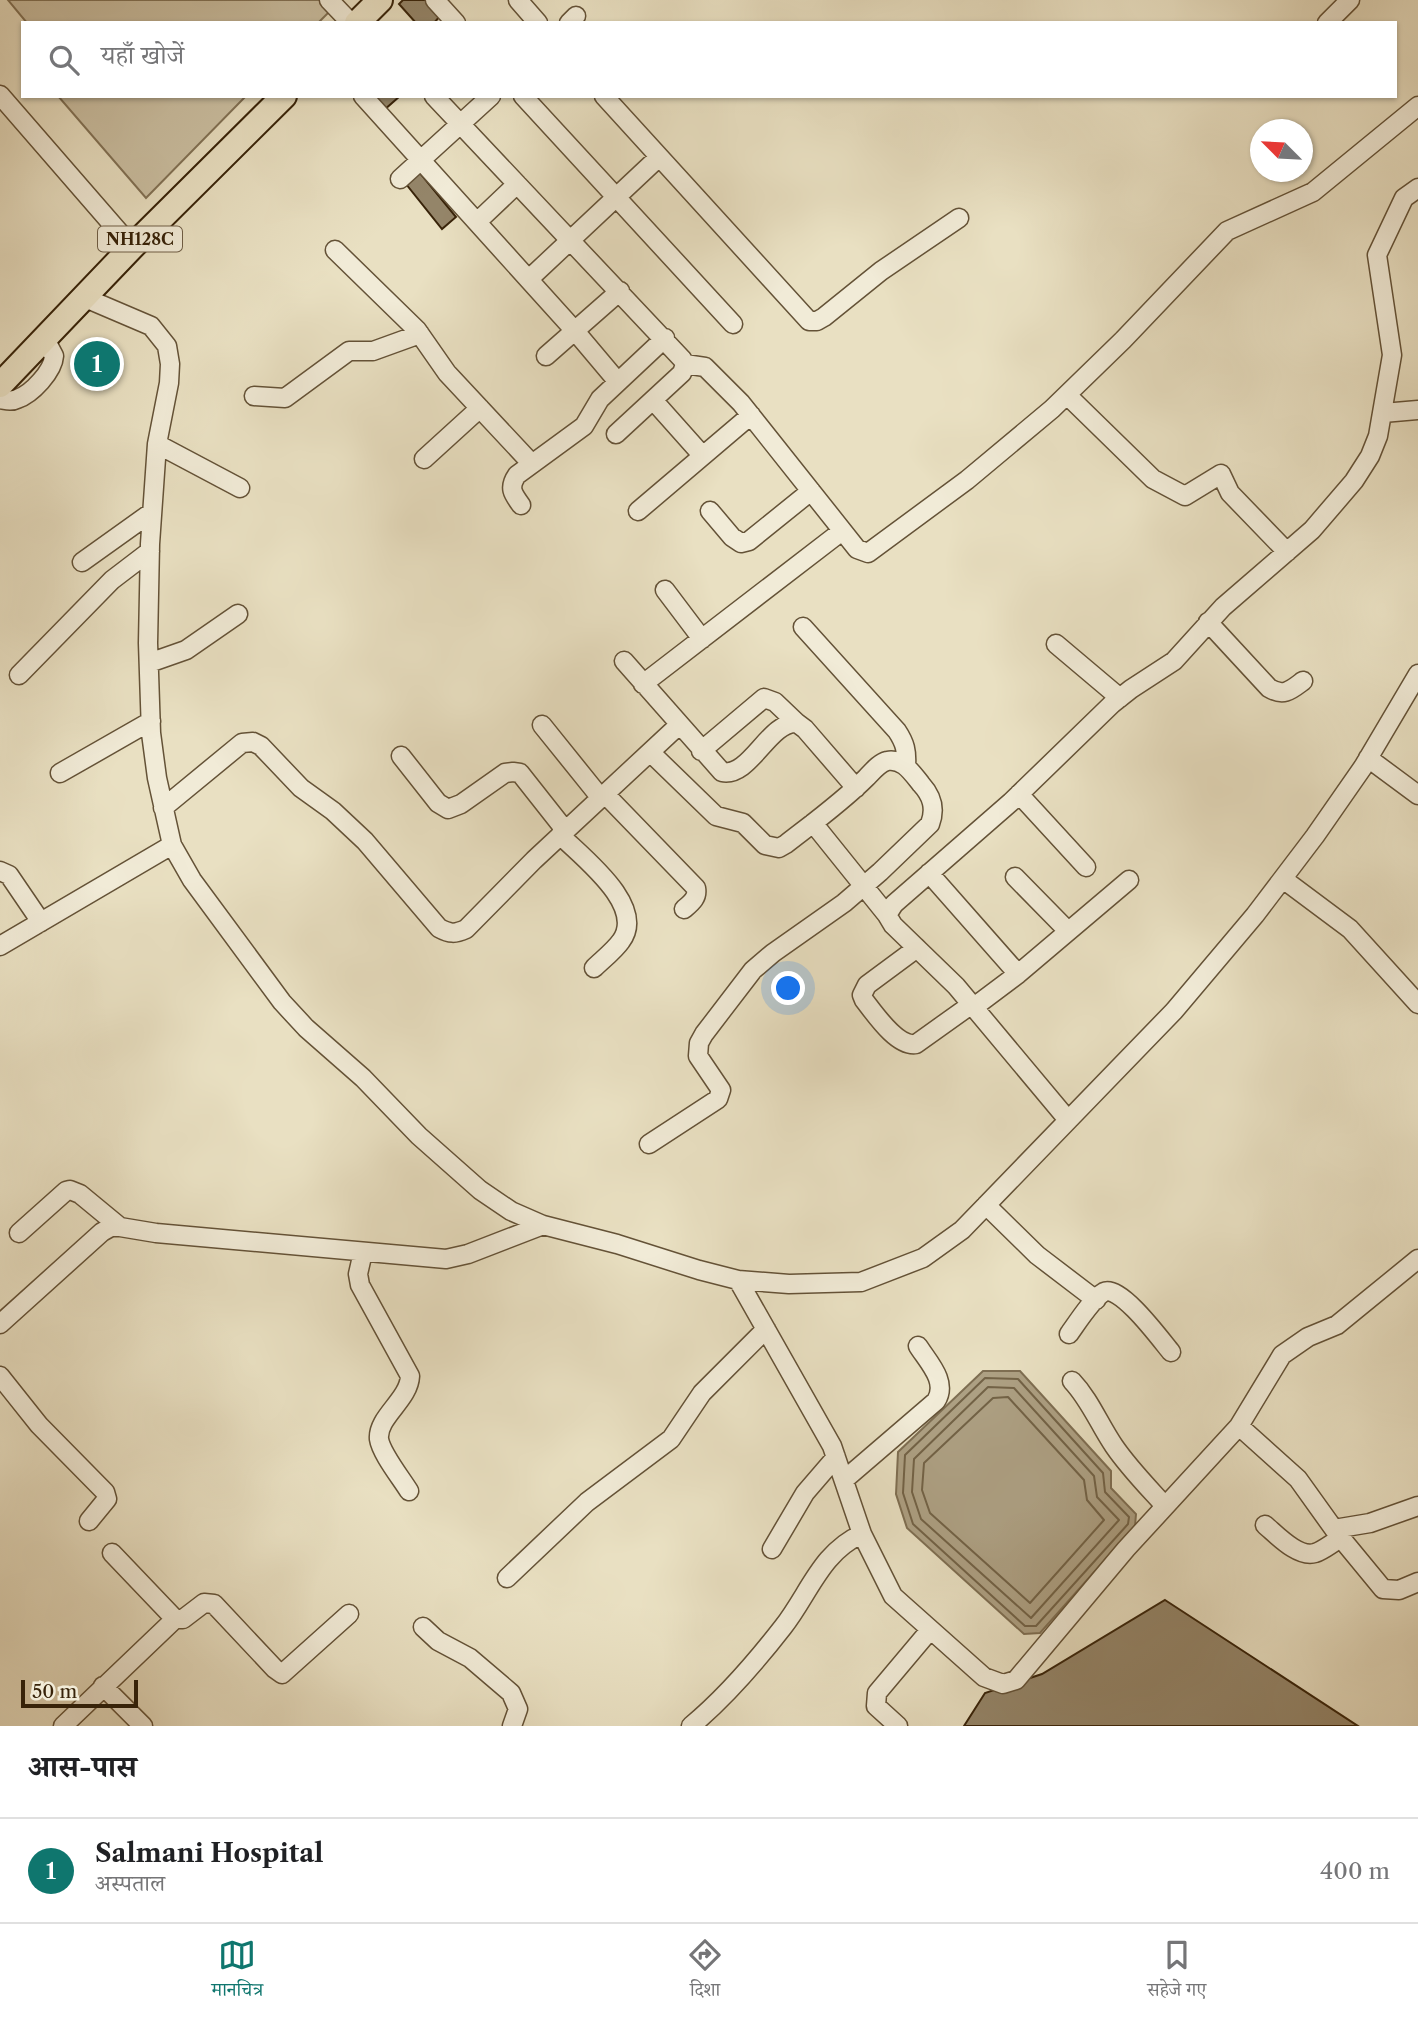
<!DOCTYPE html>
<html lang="hi">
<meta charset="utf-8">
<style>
body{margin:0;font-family:"Libre Caslon Text","Noto Serif Devanagari",serif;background:#f2f2f2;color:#202124}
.compass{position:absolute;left:1250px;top:119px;width:63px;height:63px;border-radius:50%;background:#fff;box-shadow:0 2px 5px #0004;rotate:294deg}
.scale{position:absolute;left:21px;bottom:18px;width:117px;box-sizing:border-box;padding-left:7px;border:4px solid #382309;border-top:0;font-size:19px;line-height:24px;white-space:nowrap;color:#382309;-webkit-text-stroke:5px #f1ebd7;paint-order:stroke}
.you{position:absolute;left:789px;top:989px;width:24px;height:24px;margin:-18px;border:5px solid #fff;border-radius:50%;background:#1a73e8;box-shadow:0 0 0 10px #1a73e833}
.badge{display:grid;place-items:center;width:46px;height:46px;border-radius:50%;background:#0f766e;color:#fff;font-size:23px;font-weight:700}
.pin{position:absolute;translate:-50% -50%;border:4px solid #fff;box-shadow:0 2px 7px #0006}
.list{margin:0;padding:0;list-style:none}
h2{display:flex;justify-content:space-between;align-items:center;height:91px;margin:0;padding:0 28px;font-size:30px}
h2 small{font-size:23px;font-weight:400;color:#757577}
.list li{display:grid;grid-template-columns:46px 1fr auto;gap:21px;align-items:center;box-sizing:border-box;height:105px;padding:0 28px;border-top:2px solid #e0e0e0}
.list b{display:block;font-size:26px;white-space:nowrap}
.list p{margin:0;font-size:23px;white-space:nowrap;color:#757577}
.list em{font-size:23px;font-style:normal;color:#757577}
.icon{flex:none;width:38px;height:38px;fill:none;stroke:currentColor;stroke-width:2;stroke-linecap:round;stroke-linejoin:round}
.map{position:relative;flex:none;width:1418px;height:1726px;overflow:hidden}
.search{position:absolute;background:#fff;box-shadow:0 2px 5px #0004;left:21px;right:21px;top:21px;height:77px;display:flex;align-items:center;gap:18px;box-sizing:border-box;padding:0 24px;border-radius:0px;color:#757577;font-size:26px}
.sheet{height:196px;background:#fff}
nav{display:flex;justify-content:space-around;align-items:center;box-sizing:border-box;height:98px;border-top:2px solid #e0e0e0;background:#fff;font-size:19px;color:#757577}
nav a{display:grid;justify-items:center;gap:4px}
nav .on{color:#0f766e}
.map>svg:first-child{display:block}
</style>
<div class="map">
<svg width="1418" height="1726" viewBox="0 0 1418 1726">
<rect width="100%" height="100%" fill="#e9e0c2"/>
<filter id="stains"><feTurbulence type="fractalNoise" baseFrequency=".00286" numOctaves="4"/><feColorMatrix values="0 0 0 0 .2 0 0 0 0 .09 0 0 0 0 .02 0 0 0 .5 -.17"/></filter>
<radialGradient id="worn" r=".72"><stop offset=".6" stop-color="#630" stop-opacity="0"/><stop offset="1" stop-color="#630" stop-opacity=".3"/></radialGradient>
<path fill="#cbc0a3" stroke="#827256" stroke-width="2" d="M8,0H331L336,5L318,23H27Z
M58,96H246L146,198Z"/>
<path fill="#ada083" stroke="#7e6e52" stroke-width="2" d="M983,1371H1020L1111,1471V1488L1136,1514L1135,1526L1040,1633L1024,1634L907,1528L896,1494L898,1452Z"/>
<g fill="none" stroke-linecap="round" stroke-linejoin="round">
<path stroke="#726246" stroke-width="2" d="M985,1378L1018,1379L1103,1473L1105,1492L1129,1517L1128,1524L1036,1626H1025L913,1524L903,1493L905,1455Z
M988,1387L1014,1388L1094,1476L1097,1497L1119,1520L1031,1618L921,1519L912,1492L914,1459Z
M1008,1397L1084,1480L1087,1500L1104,1520L1030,1603L930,1513L922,1490L924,1463L993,1398Z"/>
</g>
<path fill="#948569" stroke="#382309" stroke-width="2" d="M403,0H427L441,15L434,23H416L399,4Z
M372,96H400L384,110Z
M416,168L456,217L442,229L402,179Z
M92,341L115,371L101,382L78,352Z
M1165,1600L1358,1726H964L985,1693L1042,1674Z"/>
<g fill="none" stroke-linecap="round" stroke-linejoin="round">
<defs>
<path id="minor" d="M329,0L351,23
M435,0L456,23
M518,0L538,23
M569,23L576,16
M1327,23L1350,0
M0,95L132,247
M363,96L575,331L618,382
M434,96L682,359L685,364L682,373L616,434
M523,96L733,324
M604,96L809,321H817L824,317L881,271L959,218
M400,179L491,96
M477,222L517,184
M335,250L417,330L447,373L532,464
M529,279L659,157
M83,297L151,326L167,346L170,364L169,383L157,444L150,544L148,643L151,733L157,778L172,845L192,880L282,1002L306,1028L363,1078L419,1136L480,1190L511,1211L543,1225L617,1244L699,1270L738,1280L789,1284L861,1282L923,1258L962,1230L1174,1011L1255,915L1315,836L1363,767L1418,674
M546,356L620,291
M685,364L705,367L741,403L857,549L868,553L967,480L1052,409L1123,340L1227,231L1313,192L1418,106
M1067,395L1153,479L1185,496L1221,474L1230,493L1287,552
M254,396L285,398L349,351H373L420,334
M0,399C6,400 11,402 17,399C32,394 53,371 54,356L44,337
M653,400L702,455
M1383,413L1418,410
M157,444L240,488
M424,459L480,408
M521,505C513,494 508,488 517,475L584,426L600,399L665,338
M638,511L751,415
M710,511L732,537L741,543L749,541L811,491
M82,562L152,512
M665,590L702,639
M1208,622L1269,688C1284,697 1291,690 1303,681
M803,627L897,731C905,743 907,751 906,766
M1056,644L1120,698
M624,661L722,772C750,778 769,721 797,723L805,729L856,788
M149,663L186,650L238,614
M19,675L112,580L150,551
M643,684L842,531
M542,725L600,797
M701,751L764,698L775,702L797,723
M401,756L438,803L448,809L461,804L505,773L513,772L520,773L565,830
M1368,758L1418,795
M60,773L151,721
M604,793L696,888C698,898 691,903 684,909
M1019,794L1086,867
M163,808L242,743L253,742L261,746L301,788L333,811L365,841L439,928C450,934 455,934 466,929L534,860L679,725
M813,823L887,915
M560,835C582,857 647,906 621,941C614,951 602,960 594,968
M0,871L9,875L41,922
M929,873L1018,974
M1015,877L1068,931
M1283,879L1350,929L1418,1004
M0,946L172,845
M917,948L867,985L862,995L864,1000C875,1014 897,1047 916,1044L972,1004
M974,1007L1018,974L1129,880
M1068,1120L956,986L893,925L887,915L894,904L1011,802L1112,704L1131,689L1174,661L1223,607L1312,530L1354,481L1370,456L1378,436L1392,355L1377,255L1404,198L1418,188
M649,1144L718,1099L721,1090L698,1056L699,1043L704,1034L753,970L773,953L844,903L880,872L930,824C936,808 932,796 921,784C912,773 903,758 887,761C879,763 872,772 866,778C842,802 813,823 786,844L779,848L765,845L743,823L716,816L650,752
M986,1205L1037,1255L1096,1300
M19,1233L66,1191L70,1190L80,1194L120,1227
M363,1252L358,1274L360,1285L410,1376C409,1400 377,1417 379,1439C381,1453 401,1478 409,1491
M738,1280L832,1446L862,1534L893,1596L984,1677L1003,1684L1016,1680L1126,1549L1239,1426L1282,1355L1308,1337L1337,1325L1418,1259
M0,1324L102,1232L111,1227H120L156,1233L446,1259L468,1254L543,1225
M1069,1334C1077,1323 1092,1299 1104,1292C1120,1284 1161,1340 1171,1352
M0,1376L39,1425L105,1492L107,1499L89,1521
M1072,1381C1090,1400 1099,1424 1114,1446C1129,1468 1147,1486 1165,1506
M1239,1426L1298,1479L1336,1532L1383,1589L1399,1590L1418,1582
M844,1480L936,1401C948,1382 929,1363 918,1346
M1265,1525C1277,1535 1298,1558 1315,1553C1324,1550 1333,1542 1341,1538
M1334,1529L1370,1523L1418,1506
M772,1549L805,1493L836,1457
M112,1553L175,1619H183L204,1603L214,1604L275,1669L282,1674L349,1614
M507,1578L587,1502L671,1439L702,1393L766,1329
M423,1627L438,1641L470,1658L511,1693L518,1709L512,1726
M103,1686L143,1726
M63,1726L175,1619
M691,1726C726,1697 755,1663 783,1627C809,1594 821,1552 862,1534
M898,1726L876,1706L877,1693L930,1630"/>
<path id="highway" d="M357,23L380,0
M0,385L132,247L284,96"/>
</defs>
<use href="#minor" stroke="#645237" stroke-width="21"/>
<use href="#highway" stroke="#382309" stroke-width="28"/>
<use href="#minor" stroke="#f1ebd7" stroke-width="18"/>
<use href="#highway" stroke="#e9e0c2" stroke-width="24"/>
</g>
<g text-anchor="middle" stroke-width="6" stroke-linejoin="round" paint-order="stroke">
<rect fill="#f1ebd7" stroke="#705f47" stroke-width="2" x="98" y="226.5" width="84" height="25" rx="5"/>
<g font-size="16" font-weight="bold" fill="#382309">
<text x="140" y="245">NH128C</text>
</g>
</g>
<rect width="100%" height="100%" filter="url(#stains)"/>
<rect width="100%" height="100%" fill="url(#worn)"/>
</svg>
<svg class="compass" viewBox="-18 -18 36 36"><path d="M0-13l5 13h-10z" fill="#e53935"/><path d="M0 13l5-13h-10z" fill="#757577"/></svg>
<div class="scale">50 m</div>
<div class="you"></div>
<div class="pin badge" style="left:97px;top:364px">1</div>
<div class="search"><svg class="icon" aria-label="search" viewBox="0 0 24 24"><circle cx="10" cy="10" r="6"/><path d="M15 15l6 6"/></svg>यहाँ खोजें</div>
</div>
<section class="sheet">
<h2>आस-पास<small></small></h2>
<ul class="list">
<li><span class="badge">1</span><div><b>Salmani Hospital</b><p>अस्पताल</p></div><em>400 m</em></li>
</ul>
</section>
<nav>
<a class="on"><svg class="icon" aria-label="map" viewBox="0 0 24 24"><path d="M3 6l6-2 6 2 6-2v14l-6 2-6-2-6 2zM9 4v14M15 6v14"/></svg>मानचित्र</a>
<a><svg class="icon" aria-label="directions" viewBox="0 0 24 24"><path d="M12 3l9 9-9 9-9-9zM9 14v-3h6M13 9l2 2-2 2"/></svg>दिशा</a>
<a><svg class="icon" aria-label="saved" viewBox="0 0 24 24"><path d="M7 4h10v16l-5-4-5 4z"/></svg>सहेजे गए</a>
</nav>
